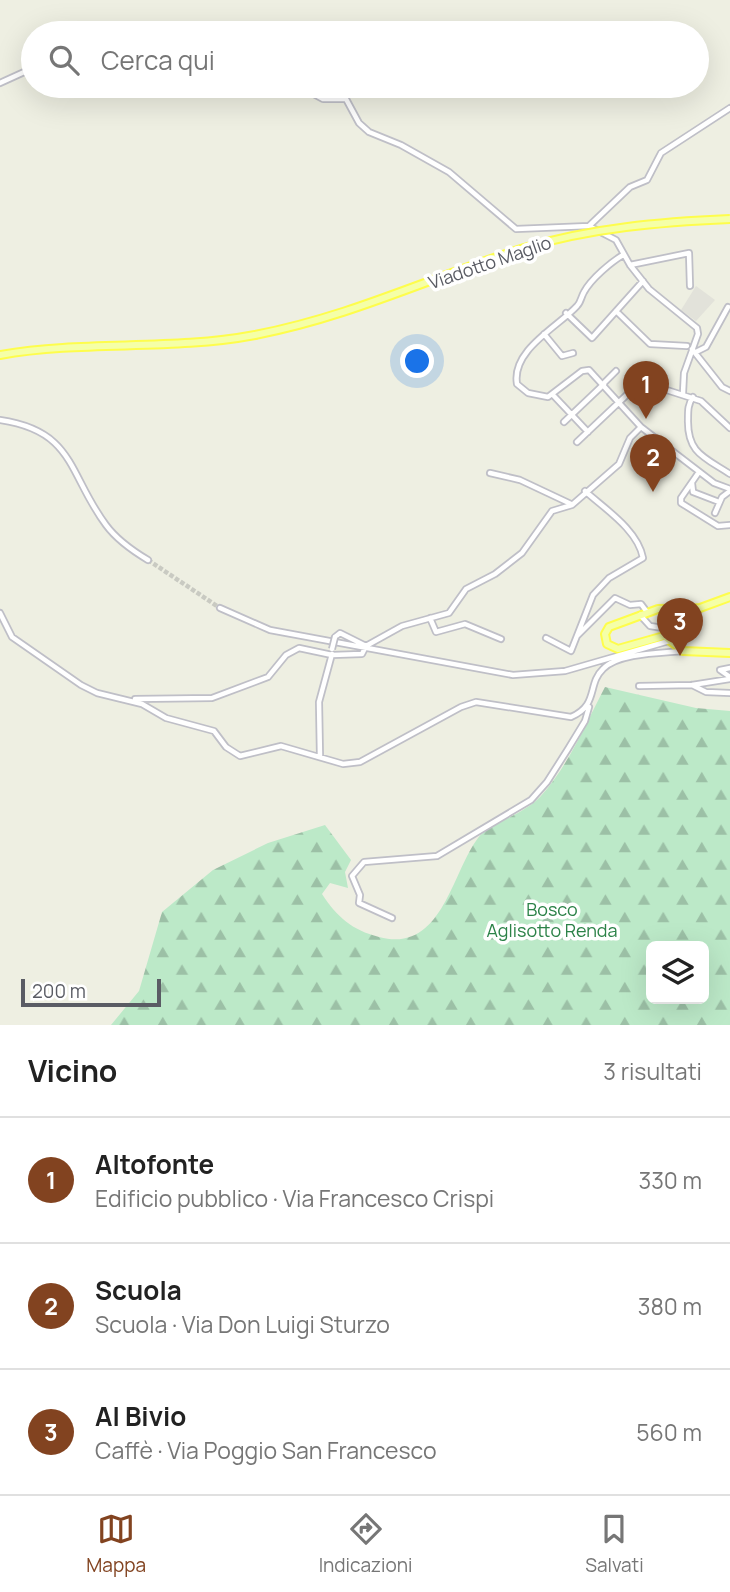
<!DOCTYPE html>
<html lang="it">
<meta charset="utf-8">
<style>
body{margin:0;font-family:Manrope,sans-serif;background:#f2f2f2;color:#222}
.controls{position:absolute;right:21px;bottom:21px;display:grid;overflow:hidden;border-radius:10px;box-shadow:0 7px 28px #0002}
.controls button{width:63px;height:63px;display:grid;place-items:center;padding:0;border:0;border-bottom:2px solid #e0e0e0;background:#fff;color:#222;font:35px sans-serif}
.scale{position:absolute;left:21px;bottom:18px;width:140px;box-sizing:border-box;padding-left:7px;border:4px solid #5a5c64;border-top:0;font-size:19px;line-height:24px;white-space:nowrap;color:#5a5c64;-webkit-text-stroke:5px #fff;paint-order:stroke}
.you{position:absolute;left:418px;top:362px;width:24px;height:24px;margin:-18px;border:5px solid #fff;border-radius:50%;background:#1a73e8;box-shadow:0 0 0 10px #1a73e833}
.badge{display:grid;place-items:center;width:46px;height:46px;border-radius:50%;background:#824320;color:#fff;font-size:23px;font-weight:700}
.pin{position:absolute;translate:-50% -58px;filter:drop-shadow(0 2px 4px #0008)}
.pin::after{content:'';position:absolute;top:37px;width:24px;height:21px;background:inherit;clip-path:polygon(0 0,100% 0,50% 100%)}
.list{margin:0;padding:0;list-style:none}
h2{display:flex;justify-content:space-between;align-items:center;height:91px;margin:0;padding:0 28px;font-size:30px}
h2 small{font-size:23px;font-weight:400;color:#767676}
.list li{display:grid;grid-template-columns:46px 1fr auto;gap:21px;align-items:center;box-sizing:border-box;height:126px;padding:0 28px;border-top:2px solid #e0e0e0}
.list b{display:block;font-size:26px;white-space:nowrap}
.list p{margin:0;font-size:23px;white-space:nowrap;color:#767676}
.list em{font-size:23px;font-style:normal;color:#767676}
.icon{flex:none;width:38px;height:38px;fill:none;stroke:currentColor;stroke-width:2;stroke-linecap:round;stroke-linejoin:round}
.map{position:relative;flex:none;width:730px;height:1025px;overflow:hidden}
.search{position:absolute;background:#fff;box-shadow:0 7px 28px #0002;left:21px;right:21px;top:21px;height:77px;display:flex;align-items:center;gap:18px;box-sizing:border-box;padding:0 24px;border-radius:38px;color:#767676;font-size:26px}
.sheet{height:469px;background:#fff}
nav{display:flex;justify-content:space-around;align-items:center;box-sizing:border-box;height:98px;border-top:2px solid #e0e0e0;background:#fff;font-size:19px;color:#767676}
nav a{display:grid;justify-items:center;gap:4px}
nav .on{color:#824320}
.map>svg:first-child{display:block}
</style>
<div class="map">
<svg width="730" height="1025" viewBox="0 0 730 1025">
<defs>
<pattern id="forest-firs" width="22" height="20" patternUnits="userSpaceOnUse" patternTransform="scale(1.75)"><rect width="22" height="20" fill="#bce9c8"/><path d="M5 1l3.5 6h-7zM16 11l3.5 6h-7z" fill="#9cc0a6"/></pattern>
</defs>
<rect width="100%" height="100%" fill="#eeefe2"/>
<path fill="#e2e2da" d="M696,286L715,300L696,321L681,310Z"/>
<path fill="url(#forest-firs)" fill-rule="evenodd" d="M605,687L696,708L730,711V1025H111L139,991L162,912L213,870L268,843L325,825L351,860L345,872L348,888L330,883L322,894C337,917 352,930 379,937C442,954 451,874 478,838C489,824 524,814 540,797C569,765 585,725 605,687ZM651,946H704V999H651Z"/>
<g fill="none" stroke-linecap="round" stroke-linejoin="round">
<path stroke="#c9cac2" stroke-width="4.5" stroke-dasharray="4.5 2" stroke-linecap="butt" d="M148,560L220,608"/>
<defs>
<path id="minor" d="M102,33C125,24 147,26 170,33
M0,83L33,68
M299,86L323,99H346L359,123L369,132L401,145L449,172L516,229L589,226
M589,226L616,240L630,265L649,289L697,328L698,334L684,373L683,393
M589,226L630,187L647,180L661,153L730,108
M623,255C611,262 591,279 584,292C581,297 581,302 577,306C559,326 511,350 517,384L528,393L548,397L582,371L589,370L641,427L714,483L730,489
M630,265L689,253L690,286
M616,311L650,344L687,346
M566,313L592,338L643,281
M544,334L562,356L573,353
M692,349L722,387L730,391
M696,352L706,347L728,307
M603,384L616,371
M553,395L588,432
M693,397C688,404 688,410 688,419C687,453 704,457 730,474
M0,420C75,431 68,474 106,525C117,540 133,551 148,560
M564,422L604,384
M577,442L633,389L648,384L701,401L730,428
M699,472L681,498V503L718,526L730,525
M490,473L520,480L571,504
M692,483L693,492L719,502
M715,513L722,497L730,491
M220,608L270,630L513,675L565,671L669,641
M0,613L12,637L81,685L97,693L142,704L166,718L214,731L226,747L240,756L281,746L343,764L360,762L461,707L476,702L571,717C599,705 587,684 603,669C618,653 662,653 682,651
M640,615L650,626L683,631L684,637L677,640
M430,618L436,632L465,624L501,639
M577,636L615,598L630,605L641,604L647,612
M335,637L340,633L366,646
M546,638L571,651L593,595L609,578L643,558C638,530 605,509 585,491
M730,668L720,670L730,677
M692,685L706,692L730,693
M639,686L692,685L730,679
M135,699L212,698L268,677L286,655L299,648L332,655L362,654L366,646L402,626L449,613L466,589L495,574L522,553L552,511L572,505L619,464L630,438L641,427
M320,757L319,702L332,654
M392,918L359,903L360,895L352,876L364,862L437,856L531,800L547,782L568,749L585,721L589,707"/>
<path id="major" d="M0,355C85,340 171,351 255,335
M730,597L700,608L658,609L609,627L605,634L607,644L618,649L664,636L683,651L730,653"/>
</defs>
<use href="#minor" stroke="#bfbfc7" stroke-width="8"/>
<use href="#major" stroke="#fefd4c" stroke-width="10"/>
<use href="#minor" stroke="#fff" stroke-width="4.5"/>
<use href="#major" stroke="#f5ffa7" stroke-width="6"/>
<defs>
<path id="minor-bridge" d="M332,649L335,637"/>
<path id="major-bridge" d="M255,335C353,316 431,277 524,248C591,228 660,222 730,219"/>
</defs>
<use href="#minor-bridge" stroke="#bfbfc7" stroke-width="8" stroke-linecap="butt"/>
<use href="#major-bridge" stroke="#fefd4c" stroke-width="10" stroke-linecap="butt"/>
<use href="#minor-bridge" stroke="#fff" stroke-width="4.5"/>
<use href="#major-bridge" stroke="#f5ffa7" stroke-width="6"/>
</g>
<g text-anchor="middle" stroke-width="7" stroke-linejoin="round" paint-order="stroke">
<g font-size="18" fill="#5a5c64" stroke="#fff">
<text transform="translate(490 263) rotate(-19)" y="6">Viadotto Maglio</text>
</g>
<g font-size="18" fill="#2c8248" stroke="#fff">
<text x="552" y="916">Bosco<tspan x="552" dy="21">Aglisotto Renda</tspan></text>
</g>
</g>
</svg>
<div class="controls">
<button><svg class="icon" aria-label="layers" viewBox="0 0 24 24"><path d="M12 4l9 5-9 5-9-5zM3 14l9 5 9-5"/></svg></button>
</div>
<div class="scale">200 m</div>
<div class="you"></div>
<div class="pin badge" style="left:646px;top:419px">1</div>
<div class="pin badge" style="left:653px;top:492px">2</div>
<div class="pin badge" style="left:680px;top:656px">3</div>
<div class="search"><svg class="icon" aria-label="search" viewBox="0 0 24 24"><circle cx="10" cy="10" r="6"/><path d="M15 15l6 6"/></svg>Cerca qui</div>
</div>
<section class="sheet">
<h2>Vicino<small>3 risultati</small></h2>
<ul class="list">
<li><span class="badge">1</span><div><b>Altofonte</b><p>Edificio pubblico · Via Francesco Crispi</p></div><em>330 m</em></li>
<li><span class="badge">2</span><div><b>Scuola</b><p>Scuola · Via Don Luigi Sturzo</p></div><em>380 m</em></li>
<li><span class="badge">3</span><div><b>Al Bivio</b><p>Caffè · Via Poggio San Francesco</p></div><em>560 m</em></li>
</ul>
</section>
<nav>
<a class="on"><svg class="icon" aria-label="map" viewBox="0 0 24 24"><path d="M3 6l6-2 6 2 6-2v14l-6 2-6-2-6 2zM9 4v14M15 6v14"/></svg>Mappa</a>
<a><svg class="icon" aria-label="directions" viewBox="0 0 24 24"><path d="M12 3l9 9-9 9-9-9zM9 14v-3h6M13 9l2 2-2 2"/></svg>Indicazioni</a>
<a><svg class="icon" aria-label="saved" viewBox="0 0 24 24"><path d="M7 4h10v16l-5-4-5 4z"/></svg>Salvati</a>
</nav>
